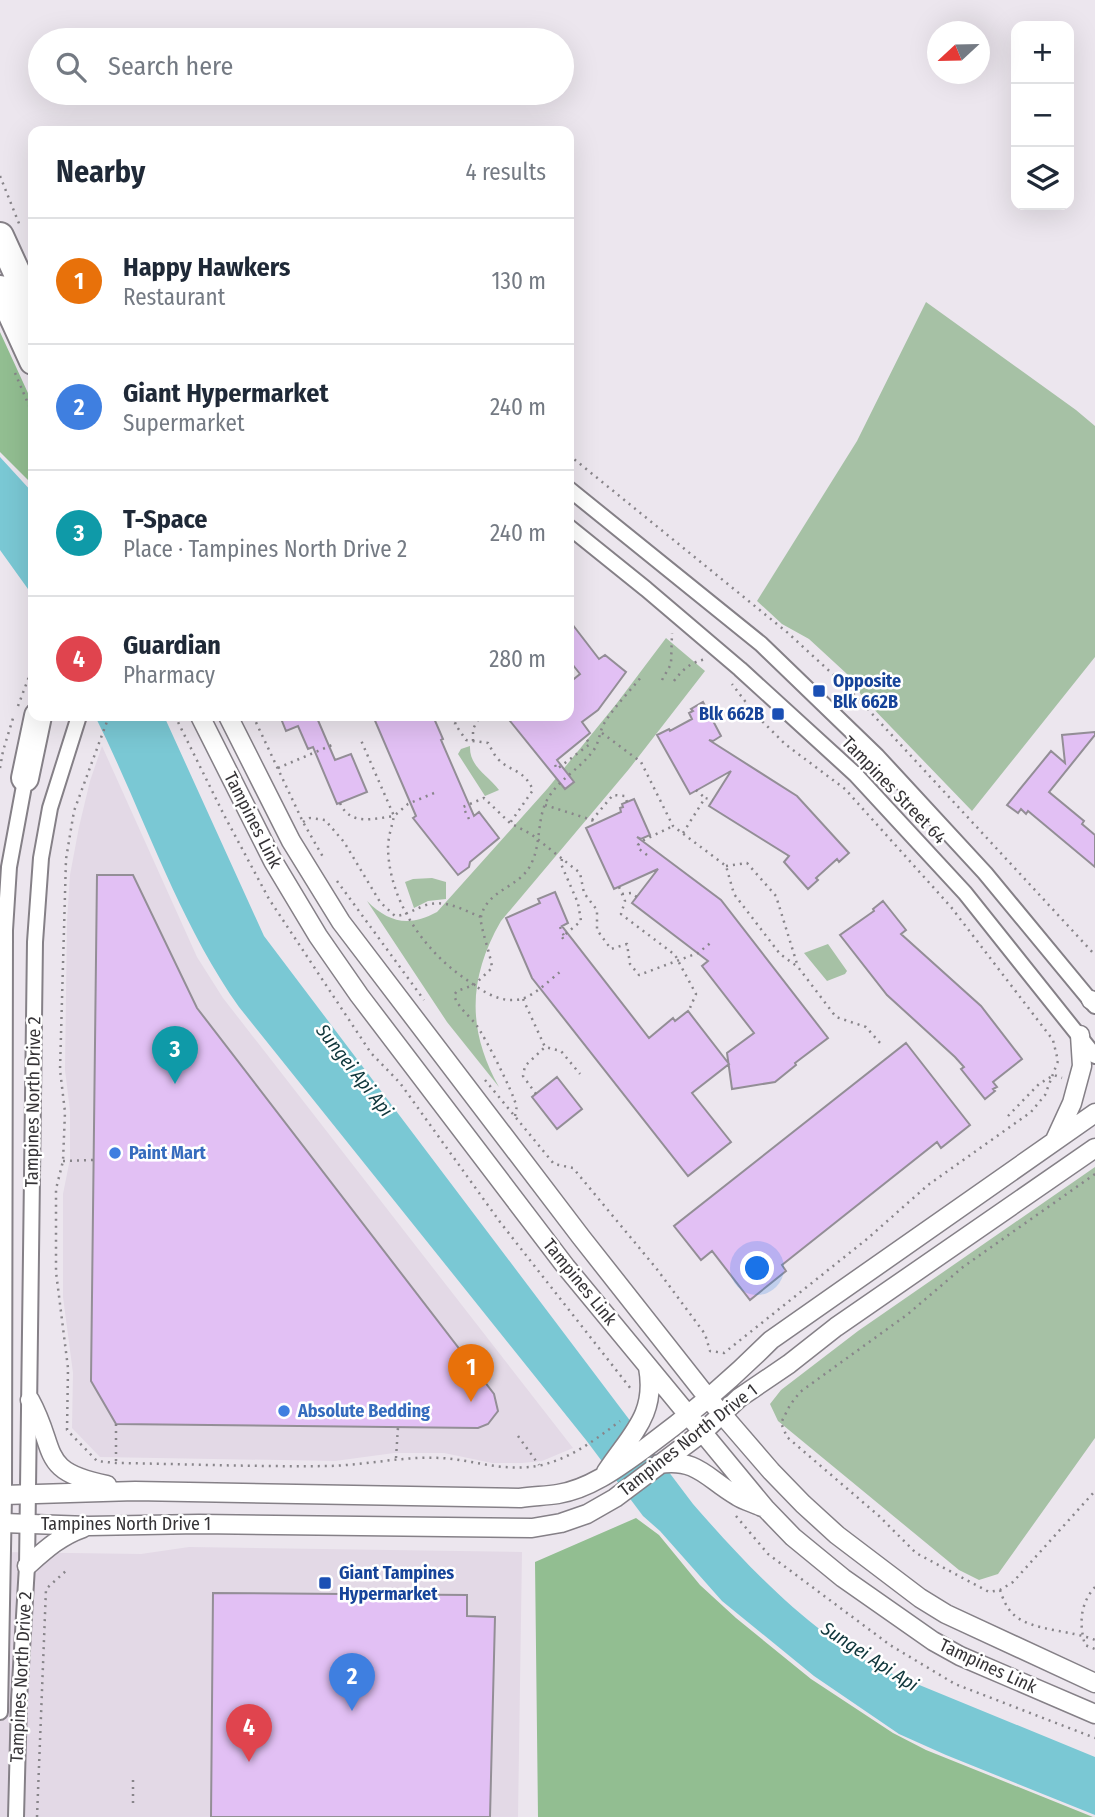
<!DOCTYPE html>
<meta charset="utf-8">
<style>
body{margin:0;font-family:"Fira Sans Condensed",sans-serif;background:#f6f6f7;color:#1f2937}
.controls{position:absolute;right:21px;top:21px;display:grid;overflow:hidden;border-radius:14px;box-shadow:0 7px 28px #0002}
.controls button{width:63px;height:63px;display:grid;place-items:center;padding:0;border:0;border-bottom:2px solid #e0e1e3;background:#fff;color:#1f2937;font:35px sans-serif}
.compass{position:absolute;left:927px;top:21px;width:63px;height:63px;border-radius:50%;background:#fff;box-shadow:0 7px 28px #0002;rotate:248deg}
.you{position:absolute;left:758px;top:1269px;width:24px;height:24px;margin:-18px;border:5px solid #fff;border-radius:50%;background:#1a73e8;box-shadow:0 0 0 10px #1a73e833}
.badge{display:grid;place-items:center;width:46px;height:46px;border-radius:50%;background:#db2777;color:#fff;font-size:23px;font-weight:700}
.pin{position:absolute;translate:-50% -58px;filter:drop-shadow(0 2px 4px #0008)}
.pin::after{content:'';position:absolute;top:37px;width:24px;height:21px;background:inherit;clip-path:polygon(0 0,100% 0,50% 100%)}
.list{margin:0;padding:0;list-style:none}
h2{display:flex;justify-content:space-between;align-items:center;height:91px;margin:0;padding:0 28px;font-size:30px}
h2 small{font-size:23px;font-weight:400;color:#747a83}
.list li{display:grid;grid-template-columns:46px 1fr auto;gap:21px;align-items:center;box-sizing:border-box;height:126px;padding:0 28px;border-top:2px solid #e0e1e3}
.list b{display:block;font-size:26px;white-space:nowrap}
.list p{margin:0;font-size:23px;white-space:nowrap;color:#747a83}
.list em{font-size:23px;font-style:normal;color:#747a83}
.icon{flex:none;width:38px;height:38px;fill:none;stroke:currentColor;stroke-width:2;stroke-linecap:round;stroke-linejoin:round}
.map{position:relative;flex:none;width:1095px;height:1817px;overflow:hidden}
.search{position:absolute;background:#fff;box-shadow:0 7px 28px #0002;left:28px;top:28px;width:546px;height:77px;display:flex;align-items:center;gap:18px;box-sizing:border-box;padding:0 24px;border-radius:38px;color:#747a83;font-size:26px}
.panel{position:absolute;background:#fff;box-shadow:0 7px 28px #0002;left:28px;top:126px;width:546px;height:595px;border-radius:14px}
.map>svg:first-child{display:block}
</style>
<div class="map">
<svg width="1095" height="1817" viewBox="0 0 1095 1817">
<rect width="100%" height="100%" fill="#ece6ee"/>
<path fill="#e3d9e6" d="M102,746L197,957L223,998L573,1448L542,1461L522,1463H492L444,1453H394L335,1461L100,1457L72,1428L73,1373L63,1297V1194L70,1159V1111L65,1070L67,921L70,875L79,827L90,781Z
M189,1547L522,1552L518,1817H0V1552L141,1554Z"/>
<path fill="#a6c1a5" d="M926,302L1076,410L1095,426V657L972,811L864,699L847,674L809,639L782,624L757,601L857,441Z
M666,638L705,671L629,769L501,921C468,978 467,1030 499,1087L447,1022L367,901C389,923 409,927 437,912L548,788L617,703Z
M470,746C469,767 488,775 499,790L485,796L458,754L461,749Z
M432,878L446,882V899L428,901L414,908L405,882L413,879Z
M828,944L847,971L845,974L827,981L804,953Z
M1095,1167V1438L998,1574L979,1580L959,1570L778,1421L770,1404L781,1390L858,1331Z"/>
<path fill="#92be91" d="M0,332L33,404V485L0,452Z
M636,1518L659,1535L700,1585L736,1618L811,1679L893,1733L926,1750L1093,1817H538L535,1562Z"/>
<path fill="#7ac8d4" d="M0,457L33,493V596L0,550Z
M95,716H164L264,936L693,1504C749,1568 816,1640 895,1675L1095,1757V1815L946,1755L899,1734L814,1676L722,1601L660,1531L643,1516L586,1440L239,1007C177,919 143,812 95,716Z"/>
<path fill="#e2c0f4" stroke="#938e96" stroke-width="2" d="M569,620L599,659L605,655L626,672L598,710L582,722L590,733L557,760L574,782L565,789L506,716H569V683L580,674L569,660Z
M703,702L721,736L713,741L709,740L797,796L849,853L839,862L837,859L816,878L818,880L808,889L784,862L789,856L709,806L731,771L690,794L675,767L657,735L669,729L670,731L692,719L689,713L693,711L691,709Z
M280,716H322L317,718L335,760L351,754L367,792L337,804L313,747L308,749L298,726L286,731Z
M373,716H433L443,739L441,740L474,816L479,812L499,838L470,862L469,867L458,875L413,818L416,816Z
M1095,732V735L1049,792L1084,821L1082,824L1095,835V867L1028,811L1026,814L1021,809L1018,813L1007,805L1051,751L1065,763L1062,735Z
M634,799L650,835L641,839L637,837L721,900L828,1038L795,1063L796,1065L775,1082L732,1089L727,1053L754,1033L702,966L708,961L632,903L658,869L614,889L586,828L621,812L620,808L623,807L622,804Z
M97,875H133L197,1008L494,1394L498,1411L488,1424L478,1428L116,1424L91,1381Z
M555,892L568,923L562,926L649,1038L673,1018L675,1021L688,1011L729,1064L692,1093L731,1142L688,1176L532,978L506,918L540,903L538,899Z
M883,901L906,930L901,934L981,1006L1022,1059L993,1082L997,1087L993,1089L995,1091L985,1099L961,1069L964,1067L955,1057L887,995L840,935L874,911L873,909Z
M906,1043L970,1125L941,1148L937,1142L792,1257L782,1265L786,1271L750,1300L712,1251L701,1260L674,1226Z
M557,1077L582,1109L557,1129L532,1097Z
M213,1593L467,1595V1616L495,1617L490,1817H211Z"/>
<g fill="none" stroke-linecap="round" stroke-linejoin="round">
<defs>
<path id="minor" d="M569,489L761,644L877,756L985,873L1095,1006
M569,527L646,589L740,669L855,774L965,893L1095,1056
M0,1712L4,1495L5,930L9,867L26,775
M16,1817L19,1700L27,1566L35,942L41,858L50,808L79,716"/>
<path id="tertiary" d="M200,716L273,861L318,936L359,995L566,1267L765,1508L793,1537L843,1578L933,1641L960,1656L1095,1714
M228,716L291,841L341,922L581,1237L708,1398L771,1471L803,1504L837,1535L920,1598L946,1614L1095,1683
M1091,1000L1095,1002
M1055,1140L1072,1103L1082,1066L1080,1035
M30,1400C58,1451 37,1471 107,1485
M659,1464C698,1458 707,1479 737,1496C745,1501 754,1503 762,1507
M606,1472C631,1434 657,1415 648,1367
M4,1495L135,1491L520,1498C533,1496 546,1496 558,1494C590,1489 619,1467 644,1449C689,1416 731,1380 771,1340L1095,1113
M3,1523L89,1526L199,1524L532,1528L561,1523L587,1514L615,1498L703,1432L739,1398L789,1364L836,1327L1095,1148
M27,1566C45,1550 60,1536 83,1528"/>
<path id="motorway" d="M0,236L33,308
M0,289L33,361
M25,778L38,716"/>
</defs>
<use href="#minor" stroke="#858087" stroke-width="18"/>
<use href="#tertiary" stroke="#858087" stroke-width="21"/>
<use href="#motorway" stroke="#858087" stroke-width="30"/>
<path stroke="#88858a" stroke-width="2.5" stroke-dasharray="2 5" stroke-linecap="butt" d="M0,176L20,226
M15,373L33,415
M569,455L788,633L851,691L1095,955
M662,680L671,664L672,633
M674,681C683,669 691,662 706,659
M18,706L33,666
M109,716L74,811L66,859L60,1070L65,1112L63,1161L56,1189V1272L68,1368L67,1430L97,1461L116,1463C187,1464 258,1467 329,1466C367,1465 403,1456 441,1458C476,1460 504,1473 542,1465C573,1457 595,1440 620,1421
M175,716L224,815L269,899L371,1053L400,1083L500,1222L631,1389
M253,716L303,822L323,857
M459,716L455,724L466,740L488,743C491,748 494,755 498,759C510,772 523,768 533,790L510,823
M602,733L641,762L673,826L726,866L734,894L780,954L798,967L836,1017L866,1027L881,1044
M473,741V729L480,716
M555,765L557,769L590,744L585,737
M0,768L3,751L14,715
M278,768L332,745
M696,790L705,798
M434,793L408,804L394,816C392,826 388,837 388,848C389,902 426,954 470,982C482,991 498,1001 514,1000C531,1000 547,982 560,972
M340,803C350,826 373,819 394,816L360,738
M545,805L592,820L594,824
M469,819L463,807L484,798L510,823L531,834L580,873L584,893L597,910V930L611,949L627,944L630,964L639,975L698,953L713,941
M592,820L613,795L625,796L627,802
M303,822L310,818L325,820L344,842L380,902L395,916C407,915 415,909 426,905C446,899 463,910 481,917
M683,833L705,798L713,800
M647,855L639,849L638,845L642,841L673,826
M562,859L561,864L578,903L581,921L562,937L566,943
M726,866L747,863L776,896L798,967
M337,881L424,1000
M619,887L625,901L621,914L675,955L696,994L690,1008
M622,894L631,893L637,897
M560,927L564,936
M523,999L545,1047L561,1051L580,1074
M485,1080L554,1164L573,1168L656,1268L705,1334L710,1351L724,1353L867,1239L928,1185L1031,1112L1045,1095L1058,1061L1053,1040L951,907L845,789L785,744L754,713L732,684
M536,1094L523,1076L525,1066L545,1047
M515,1116C516,1111 517,1110 516,1105C513,1092 485,1037 477,1026C469,1015 458,1008 454,995L457,991L474,985L492,968C491,955 479,924 481,917C487,889 520,888 531,864C541,845 537,821 546,802C557,780 579,770 593,751C600,742 599,731 605,722C615,706 630,691 642,676
M1008,1116L1039,1084L1054,1075L1062,1078
M63,1161L94,1160
M1095,1174L963,1267L908,1314L800,1392L790,1405L781,1423L787,1437L879,1516L916,1553L989,1592L1000,1590L1013,1582L1095,1491
M116,1424V1463
M518,1436L539,1465
M396,1458L398,1427
M736,1516L768,1554L890,1645L955,1684L1095,1738
M1095,1587C1080,1604 1079,1623 1085,1645L1095,1649
M1000,1590C1003,1599 1007,1609 1014,1615C1032,1631 1071,1630 1095,1640
M133,1803V1775
M37,1817L46,1589L68,1569"/>
<use href="#minor" stroke="#fff" stroke-width="14"/>
<use href="#tertiary" stroke="#fff" stroke-width="18"/>
<use href="#motorway" stroke="#fff" stroke-width="26"/>
</g>
<g fill="#1a4fb4" stroke="#fff" stroke-width="2.5">
<rect x="812" y="684" width="14" height="14" rx="3.5"/>
<rect x="771" y="707" width="14" height="14" rx="3.5"/>
<rect x="318" y="1576" width="14" height="14" rx="3.5"/>
</g>
<g fill="#3f7fe0" stroke="#fff" stroke-width="2.5">
<circle cx="115" cy="1153" r="7"/>
<circle cx="284" cy="1411" r="7"/>
</g>
<g text-anchor="middle" stroke-width="5" stroke-linejoin="round" paint-order="stroke">
<g font-size="18" font-weight="bold" fill="#164399" stroke="#fff" text-anchor="start">
<text x="833" y="687">Opposite<tspan x="833" dy="21">Blk 662B</tspan></text>
<text x="764" y="720" text-anchor="end">Blk 662B</text>
<text x="339" y="1579">Giant Tampines<tspan x="339" dy="21">Hypermarket</tspan></text>
</g>
<g font-size="18" fill="#353336" stroke="#fff">
<text transform="translate(894 790) rotate(46)" y="6">Tampines Street 64</text>
<text transform="translate(253 820) rotate(63)" y="6">Tampines Link</text>
<text transform="translate(33 1102) rotate(-89)" y="6">Tampines North Drive 2</text>
<text transform="translate(580 1282) rotate(51)" y="6">Tampines Link</text>
<text transform="translate(688 1440) rotate(-38)" y="6">Tampines North Drive 1</text>
<text x="126" y="1530">Tampines North Drive 1</text>
<text transform="translate(988 1666) rotate(25)" y="6">Tampines Link</text>
<text transform="translate(21 1677) rotate(-87)" y="6">Tampines North Drive 2</text>
</g>
<g font-size="18" font-weight="bold" fill="#366cbe" stroke="#fff" text-anchor="start">
<text x="129" y="1159">Paint Mart</text>
<text x="298" y="1417">Absolute Bedding</text>
</g>
<g font-size="19" font-style="italic" fill="#0f363b" stroke="#fff">
<text transform="translate(355 1070) rotate(52)" y="7">Sungei Api Api</text>
<text transform="translate(870 1656) rotate(33)" y="7">Sungei Api Api</text>
</g>
</g>
</svg>
<div class="controls">
<button>+</button>
<button>−</button>
<button><svg class="icon" aria-label="layers" viewBox="0 0 24 24"><path d="M12 4l9 5-9 5-9-5zM3 14l9 5 9-5"/></svg></button>
</div>
<svg class="compass" viewBox="-18 -18 36 36"><path d="M0-13l5 13h-10z" fill="#e53935"/><path d="M0 13l5-13h-10z" fill="#747a83"/></svg>
<div class="you"></div>
<div class="pin badge" style="left:471px;top:1402px;background:#e8710a">1</div>
<div class="pin badge" style="left:352px;top:1711px;background:#3f7fe0">2</div>
<div class="pin badge" style="left:175px;top:1084px;background:#0f9aa8">3</div>
<div class="pin badge" style="left:249px;top:1762px;background:#e0444e">4</div>
<div class="search"><svg class="icon" aria-label="search" viewBox="0 0 24 24"><circle cx="10" cy="10" r="6"/><path d="M15 15l6 6"/></svg>Search here</div>
<section class="panel">
<h2>Nearby<small>4 results</small></h2>
<ul class="list">
<li><span class="badge" style="background:#e8710a">1</span><div><b>Happy Hawkers</b><p>Restaurant</p></div><em>130 m</em></li>
<li><span class="badge" style="background:#3f7fe0">2</span><div><b>Giant Hypermarket</b><p>Supermarket</p></div><em>240 m</em></li>
<li><span class="badge" style="background:#0f9aa8">3</span><div><b>T-Space</b><p>Place · Tampines North Drive 2</p></div><em>240 m</em></li>
<li><span class="badge" style="background:#e0444e">4</span><div><b>Guardian</b><p>Pharmacy</p></div><em>280 m</em></li>
</ul>
</section>
</div>
